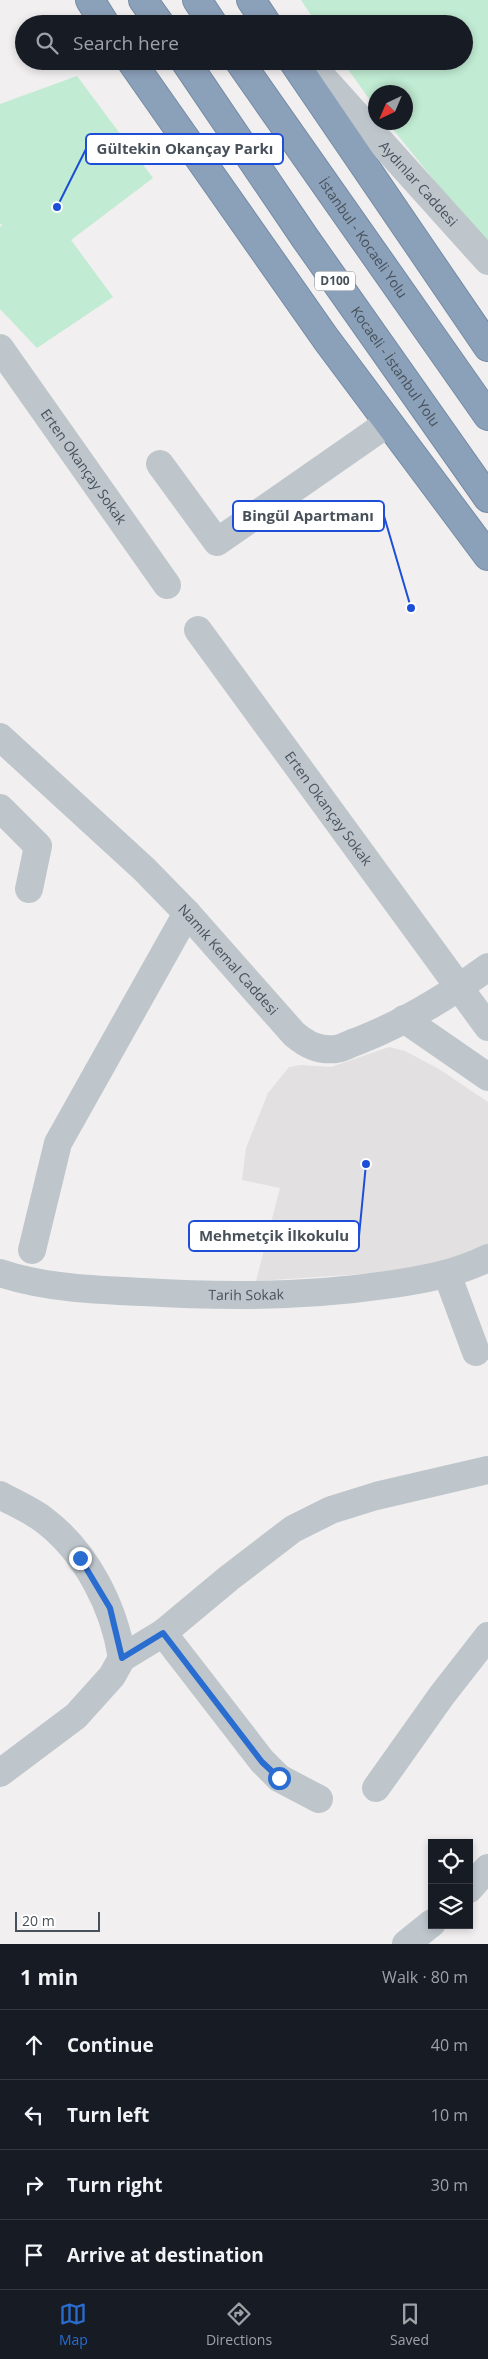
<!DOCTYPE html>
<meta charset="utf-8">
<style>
body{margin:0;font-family:"Open Sans",sans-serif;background:#242831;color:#f1f3f6}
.controls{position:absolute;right:15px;bottom:15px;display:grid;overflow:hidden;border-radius:0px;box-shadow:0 2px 8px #0003}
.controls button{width:45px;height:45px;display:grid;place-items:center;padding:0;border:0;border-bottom:1px solid #363941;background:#171b24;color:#f1f3f6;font:25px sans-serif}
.compass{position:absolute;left:368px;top:85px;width:45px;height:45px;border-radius:50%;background:#171b24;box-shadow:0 2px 8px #0003;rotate:224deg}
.scale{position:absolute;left:15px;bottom:12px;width:85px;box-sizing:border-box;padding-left:5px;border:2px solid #48515a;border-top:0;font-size:14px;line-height:18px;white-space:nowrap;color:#48515a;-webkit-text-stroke:4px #fff;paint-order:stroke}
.stop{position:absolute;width:15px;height:15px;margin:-11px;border:4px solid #296dd1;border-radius:50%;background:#fff}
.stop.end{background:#296dd1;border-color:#fff;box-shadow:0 1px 5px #0008}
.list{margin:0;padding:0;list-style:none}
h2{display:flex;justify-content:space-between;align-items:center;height:65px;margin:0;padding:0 20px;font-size:21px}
h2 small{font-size:16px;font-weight:400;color:#9ea1a6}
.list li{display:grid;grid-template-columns:32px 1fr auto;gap:15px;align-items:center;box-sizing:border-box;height:70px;padding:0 20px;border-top:1px solid #363941}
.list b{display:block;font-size:19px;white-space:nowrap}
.list em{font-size:16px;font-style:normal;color:#9ea1a6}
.icon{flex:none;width:28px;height:28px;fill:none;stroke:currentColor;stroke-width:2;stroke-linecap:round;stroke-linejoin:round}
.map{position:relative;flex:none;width:488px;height:1944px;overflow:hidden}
.search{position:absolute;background:#171b24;box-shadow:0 2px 8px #0003;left:15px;right:15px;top:15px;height:55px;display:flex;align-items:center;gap:12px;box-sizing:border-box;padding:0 18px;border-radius:28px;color:#9ea1a6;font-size:19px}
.sheet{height:345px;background:#171b24}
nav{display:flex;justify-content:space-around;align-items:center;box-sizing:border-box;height:70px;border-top:1px solid #363941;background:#171b24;font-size:14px;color:#9ea1a6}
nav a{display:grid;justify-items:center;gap:2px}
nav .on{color:#296dd1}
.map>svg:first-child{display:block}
</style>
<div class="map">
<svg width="488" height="1944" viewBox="0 0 488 1944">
<rect width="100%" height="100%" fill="#f1efef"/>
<path fill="#e2e0e0" d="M389,1047L405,1051L439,1069L488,1102V1245L457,1261L378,1273L256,1281L280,1188L242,1180L246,1148L268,1093L289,1067L301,1065L331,1067Z"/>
<path fill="#c1ebd3" d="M301,0H488V243L473,229L388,123L406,122V92H376L375,107L342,61H464V24H317Z
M77,76L153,178L71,240L113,297L37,348L0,309V227L2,225L0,223V104Z"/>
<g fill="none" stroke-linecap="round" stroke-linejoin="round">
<defs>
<g id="highway">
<path d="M90,0L105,24"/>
<path d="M143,0L160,24"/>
<path d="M197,0L213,24"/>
<path d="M251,0L267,24"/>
<path d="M131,61L326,339L488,556"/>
<path id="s6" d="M185,61L305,238L488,498"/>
<path id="s7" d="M239,61L488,416"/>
<path d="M293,61L488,347"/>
</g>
</defs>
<use href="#highway" stroke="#768ba5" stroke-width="30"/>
<g stroke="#bec6cc" stroke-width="28">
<path id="s1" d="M308,61L488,261"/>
<path id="s2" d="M0,348L167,585"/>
<path d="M160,464L217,542L388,423"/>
<path id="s3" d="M198,630L488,1027"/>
<path id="s4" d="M0,737L144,869L187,913L294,1034C307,1045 319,1051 336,1049C343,1048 351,1043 358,1041C404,1023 448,996 488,967"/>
<path d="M0,808L38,846L29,889"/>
<path d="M404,1019L488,1077"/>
<path d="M32,1250L58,1143L187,913"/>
<path id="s5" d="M0,1273C45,1288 96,1290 143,1292C224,1297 305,1297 386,1285C422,1280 455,1274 488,1258"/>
<path d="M447,1274L476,1352"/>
<path d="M0,1495C14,1503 31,1510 44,1520C86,1552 114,1606 122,1658"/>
<path d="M163,1633L262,1761L279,1778L319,1799"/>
<path d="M0,1773L76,1716L112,1676L122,1658L163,1633L229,1578L293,1529L331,1510L376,1496L488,1470"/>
<path d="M376,1788L442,1695L488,1636"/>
<path d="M469,1889L488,1868"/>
<path d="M406,1944L432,1923"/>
</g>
<use href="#highway" stroke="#8ba0b9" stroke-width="28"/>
</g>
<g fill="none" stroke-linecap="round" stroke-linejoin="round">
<path stroke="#296dd1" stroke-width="6" d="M80,1558L110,1608L122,1658L163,1633L262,1762L279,1778"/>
</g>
<g text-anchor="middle" stroke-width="4" stroke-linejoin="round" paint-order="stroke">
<rect fill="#fff" stroke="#7f858c" stroke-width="1" x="315" y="271.5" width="40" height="19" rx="4"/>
<g font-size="12" font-weight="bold" fill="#48515a">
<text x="335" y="285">D100</text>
</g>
<g font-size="14" fill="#48515a" stroke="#fff">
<text dy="5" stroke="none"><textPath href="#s1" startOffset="165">Aydınlar Caddesi</textPath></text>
<text dy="5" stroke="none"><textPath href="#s7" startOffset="216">İstanbul - Kocaeli Yolu</textPath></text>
<text dy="5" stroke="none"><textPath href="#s6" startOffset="371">Kocaeli - İstanbul Yolu</textPath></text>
<text dy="5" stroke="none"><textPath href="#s2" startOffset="145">Erten Okançay Sokak</textPath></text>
<text dy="5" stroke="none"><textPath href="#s3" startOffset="221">Erten Okançay Sokak</textPath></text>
<text dy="5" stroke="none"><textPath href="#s4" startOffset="319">Namık Kemal Caddesi</textPath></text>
<text dy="5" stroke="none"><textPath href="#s5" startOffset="248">Tarih Sokak</textPath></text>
</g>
</g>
<path fill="none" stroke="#1d4ed8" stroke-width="2" d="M57 207L86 149M411 608L384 516M366 1164L359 1236"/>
<g fill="#1d4ed8" stroke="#fff" stroke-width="2">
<circle cx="57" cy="207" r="5"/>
<circle cx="411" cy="608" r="5"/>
<circle cx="366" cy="1164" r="5"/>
</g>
<g fill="#fff" stroke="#1d4ed8" stroke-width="2">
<rect x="86" y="134" width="197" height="30" rx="5"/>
<rect x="233" y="501" width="151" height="30" rx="5"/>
<rect x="189" y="1221" width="170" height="30" rx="5"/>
</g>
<g font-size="15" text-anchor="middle" font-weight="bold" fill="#48515a">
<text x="185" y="154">Gültekin Okançay Parkı</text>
<text x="308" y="521">Bingül Apartmanı</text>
<text x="274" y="1241">Mehmetçik İlkokulu</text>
</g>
</svg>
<div class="controls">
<button><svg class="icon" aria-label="locate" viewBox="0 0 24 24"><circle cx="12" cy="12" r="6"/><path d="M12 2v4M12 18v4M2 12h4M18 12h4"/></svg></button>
<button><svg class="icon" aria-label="layers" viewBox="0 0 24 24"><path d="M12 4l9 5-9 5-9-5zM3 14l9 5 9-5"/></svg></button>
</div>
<svg class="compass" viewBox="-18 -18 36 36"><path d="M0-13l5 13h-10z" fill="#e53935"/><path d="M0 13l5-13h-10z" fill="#9ea1a6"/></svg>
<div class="scale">20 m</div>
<div class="stop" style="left:279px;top:1778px"></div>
<div class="stop end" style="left:80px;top:1558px"></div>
<div class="search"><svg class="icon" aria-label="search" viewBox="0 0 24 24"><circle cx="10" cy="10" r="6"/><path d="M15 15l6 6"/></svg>Search here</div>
</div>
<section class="sheet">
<h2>1 min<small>Walk · 80 m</small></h2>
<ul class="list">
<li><svg class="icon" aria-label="ahead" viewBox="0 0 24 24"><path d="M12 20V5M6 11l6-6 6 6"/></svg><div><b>Continue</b></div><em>40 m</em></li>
<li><svg class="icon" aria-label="left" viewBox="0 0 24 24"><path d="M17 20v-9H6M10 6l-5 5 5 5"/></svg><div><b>Turn left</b></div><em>10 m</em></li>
<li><svg class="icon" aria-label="right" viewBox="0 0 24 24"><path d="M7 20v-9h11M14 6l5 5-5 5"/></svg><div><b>Turn right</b></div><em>30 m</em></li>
<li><svg class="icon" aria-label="arrive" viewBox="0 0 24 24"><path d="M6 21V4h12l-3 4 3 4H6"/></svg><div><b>Arrive at destination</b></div></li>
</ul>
</section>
<nav>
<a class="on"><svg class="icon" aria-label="map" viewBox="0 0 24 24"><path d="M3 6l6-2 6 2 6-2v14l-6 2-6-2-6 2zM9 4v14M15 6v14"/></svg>Map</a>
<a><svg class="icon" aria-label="directions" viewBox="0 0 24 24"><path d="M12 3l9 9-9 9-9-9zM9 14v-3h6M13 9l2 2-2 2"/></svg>Directions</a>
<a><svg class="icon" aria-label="saved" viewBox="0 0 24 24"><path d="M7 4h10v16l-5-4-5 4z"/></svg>Saved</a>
</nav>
